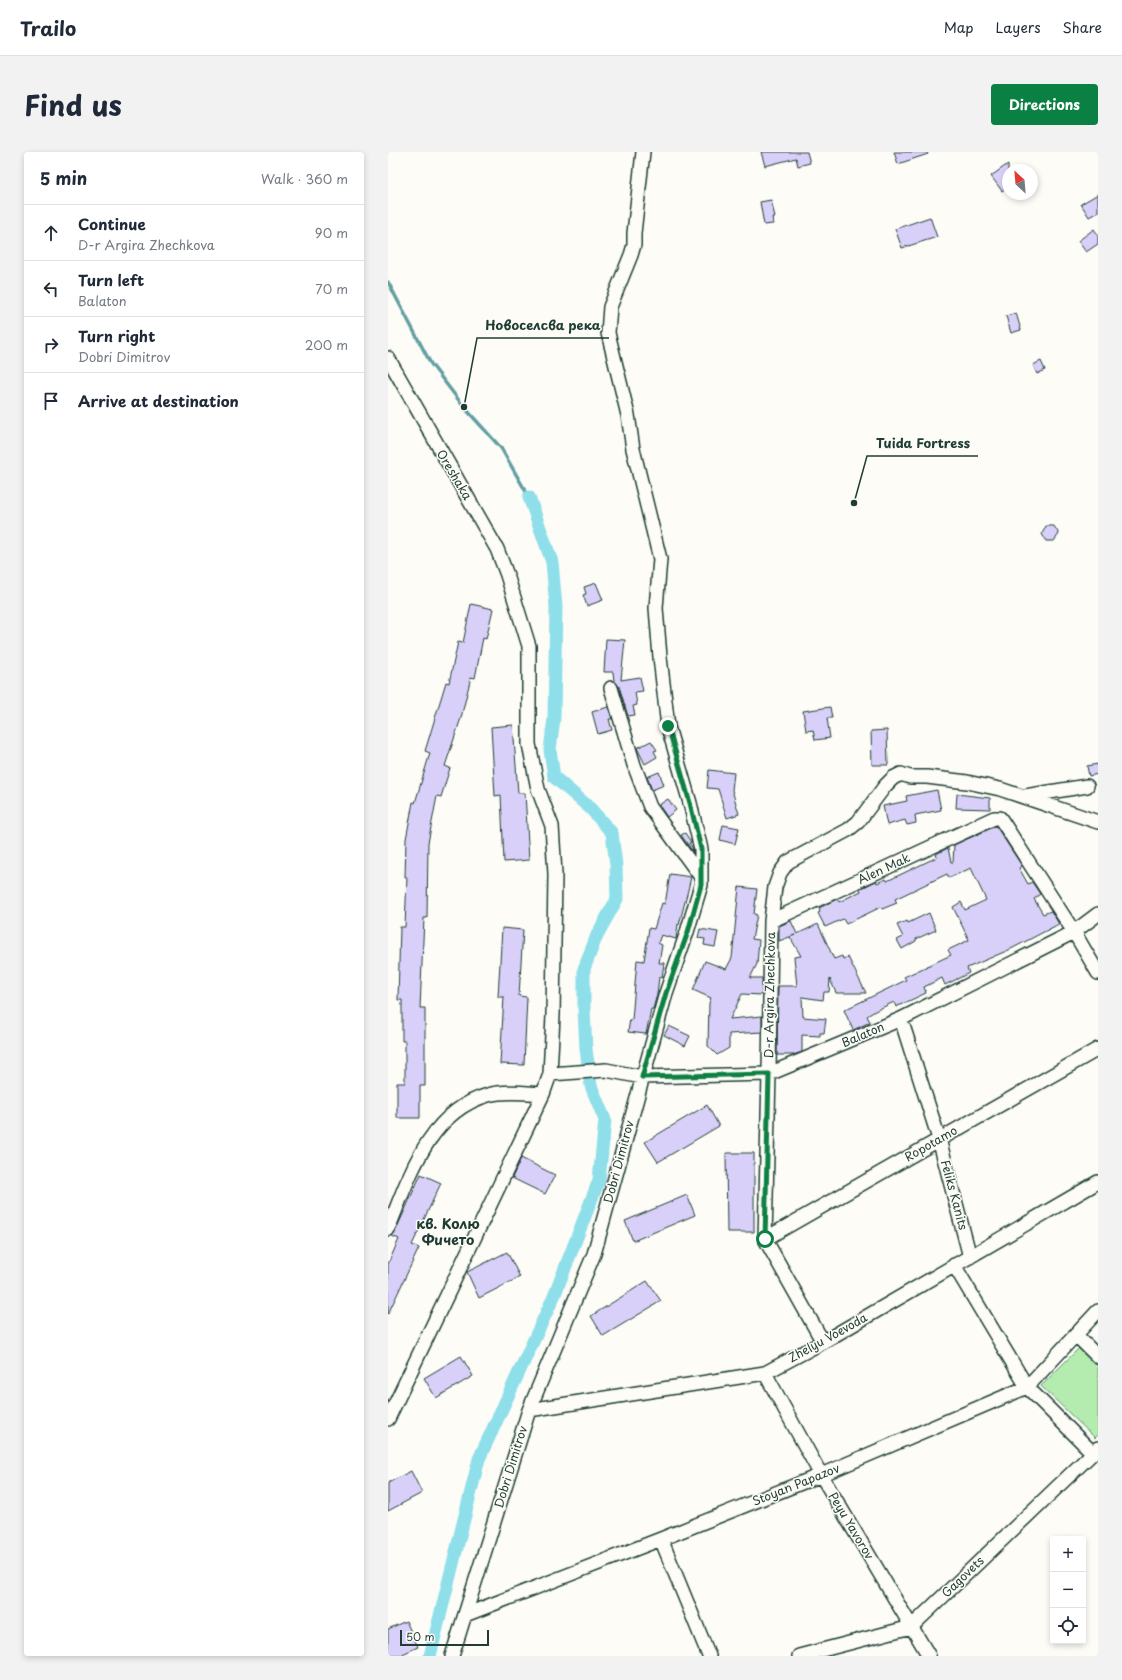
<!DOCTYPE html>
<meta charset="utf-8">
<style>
body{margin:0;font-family:"Playpen Sans",sans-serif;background:#f2f2f3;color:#1f2937}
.controls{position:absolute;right:12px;bottom:12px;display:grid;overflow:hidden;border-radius:4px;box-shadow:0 2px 6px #0003}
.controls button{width:36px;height:36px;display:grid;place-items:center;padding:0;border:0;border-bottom:1px solid #e0e1e3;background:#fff;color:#1f2937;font:20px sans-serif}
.compass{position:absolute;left:614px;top:12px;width:36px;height:36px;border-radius:50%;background:#fff;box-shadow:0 2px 6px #0003;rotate:334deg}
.scale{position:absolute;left:12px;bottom:10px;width:89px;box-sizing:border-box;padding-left:4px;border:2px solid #1f3d34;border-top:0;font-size:11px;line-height:14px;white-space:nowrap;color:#1f3d34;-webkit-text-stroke:3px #fdfcf7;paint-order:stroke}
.stop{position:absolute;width:12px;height:12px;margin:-9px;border:3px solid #0b8043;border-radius:50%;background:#fff}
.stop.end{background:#0b8043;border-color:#fff;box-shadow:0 1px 4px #0008}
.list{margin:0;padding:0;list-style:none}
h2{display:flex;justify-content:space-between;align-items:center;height:52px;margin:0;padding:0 16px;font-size:17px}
h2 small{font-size:13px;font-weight:400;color:#747a83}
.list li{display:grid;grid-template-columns:26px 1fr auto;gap:12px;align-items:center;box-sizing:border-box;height:56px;padding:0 16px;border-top:1px solid #e0e1e3}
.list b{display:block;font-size:15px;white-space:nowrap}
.list p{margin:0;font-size:13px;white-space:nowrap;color:#747a83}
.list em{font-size:13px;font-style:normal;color:#747a83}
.icon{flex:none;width:22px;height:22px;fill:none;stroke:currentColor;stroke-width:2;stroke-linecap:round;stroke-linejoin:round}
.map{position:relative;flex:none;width:710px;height:1504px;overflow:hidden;border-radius:4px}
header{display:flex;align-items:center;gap:24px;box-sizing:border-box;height:56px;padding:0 20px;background:#fff;border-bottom:1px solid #e0e1e3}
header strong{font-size:19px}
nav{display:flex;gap:22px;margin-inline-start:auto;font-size:14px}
.intro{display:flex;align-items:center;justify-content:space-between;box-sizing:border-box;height:96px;padding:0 24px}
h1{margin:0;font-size:28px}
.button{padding:10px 18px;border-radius:4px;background:#0b8043;color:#fff;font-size:14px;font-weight:700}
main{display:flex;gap:24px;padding:0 24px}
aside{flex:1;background:#fff;border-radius:4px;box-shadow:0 2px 6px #0003}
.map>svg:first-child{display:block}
</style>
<header>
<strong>Trailo</strong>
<nav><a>Map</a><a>Layers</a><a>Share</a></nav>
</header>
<div class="intro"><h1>Find us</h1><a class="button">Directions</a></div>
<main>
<aside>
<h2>5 min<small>Walk · 360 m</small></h2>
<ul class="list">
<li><svg class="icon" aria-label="ahead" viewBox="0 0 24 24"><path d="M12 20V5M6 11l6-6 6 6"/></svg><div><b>Continue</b><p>D-r Argira Zhechkova</p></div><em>90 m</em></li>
<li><svg class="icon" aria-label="left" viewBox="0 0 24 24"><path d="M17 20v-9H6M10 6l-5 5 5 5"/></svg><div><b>Turn left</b><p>Balaton</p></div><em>70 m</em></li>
<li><svg class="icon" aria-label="right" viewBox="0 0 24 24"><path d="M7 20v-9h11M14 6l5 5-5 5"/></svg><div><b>Turn right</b><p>Dobri Dimitrov</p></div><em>200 m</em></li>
<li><svg class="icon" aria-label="arrive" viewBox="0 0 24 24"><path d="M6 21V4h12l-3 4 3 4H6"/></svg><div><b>Arrive at destination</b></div></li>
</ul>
</aside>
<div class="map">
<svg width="710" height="1504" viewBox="0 0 710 1504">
<rect width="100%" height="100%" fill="#fdfcf7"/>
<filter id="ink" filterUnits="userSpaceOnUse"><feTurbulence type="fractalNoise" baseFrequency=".025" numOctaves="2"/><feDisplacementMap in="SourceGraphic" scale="8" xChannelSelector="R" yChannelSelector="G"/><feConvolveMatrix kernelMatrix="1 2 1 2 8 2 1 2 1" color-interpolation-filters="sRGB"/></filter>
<g filter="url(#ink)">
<path fill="#b4ebae" stroke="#6a9471" d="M691,1196L710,1214V1283L707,1286L653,1234Z"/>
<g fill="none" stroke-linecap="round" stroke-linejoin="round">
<path stroke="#629ea1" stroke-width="3.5" d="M0,130L43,212L76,255L113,296L141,345"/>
<path stroke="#8edfe9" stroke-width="13" d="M42,1504L91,1307L167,1142L211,1028L217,968L203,934L198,897L196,857V817L209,783L229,747L228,713L224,681L202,656L166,625L162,598L166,566L168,455L164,410L141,345"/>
</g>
<path fill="#d8d0f9" stroke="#1f3d34" d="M373,0H419L422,11L410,14L408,6L377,14Z
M506,0H539L540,2L510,12Z
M620,12V35L614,39L603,24Z
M710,42V60L701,65L693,52Z
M383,48L387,65H384L385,72L376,73L372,50Z
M542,65L549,85L514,96L507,77Z
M706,77L710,83V92L698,100L690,89Z
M628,161L633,178L623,181L618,164Z
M653,209L657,218L649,222L645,213Z
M658,374H666L671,382L666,389H658L654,382Z
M208,431L215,448L199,454L195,443L198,442L196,435Z
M83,452L105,457L98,487L95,486L87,526L83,525L73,566L57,614L62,616L53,645L49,644L40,691L39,766H36L32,856H37V934H32V966H9V931H17V889H14V848H10L12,775H17L19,725H17L18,687L25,650L27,651L42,601L37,599L58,530L61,531L70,490L75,491Z
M218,487L237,488L233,528L252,525L255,539L247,540L249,553L245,554L247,563L240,564L231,534L226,529L225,520H216Z
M220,555L224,567H221L224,578L210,582L204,560Z
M442,555L444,566H439L442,586L427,588L425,578L418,579L415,559Z
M125,573L130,641H137L141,708L116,710L113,643L107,644L103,575Z
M499,578L500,613H484L483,579Z
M263,589L269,598L266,599L269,605L257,612L249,596Z
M710,612V622L701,624L699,614Z
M321,618L346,621L344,638L351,662L339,666L330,637L319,636Z
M271,620L276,633L264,638L259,625Z
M549,638L553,658L527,663L528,671L519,673L517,668L499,673L495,654L519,649L518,644Z
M569,642L602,646V657L568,656Z
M280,647L288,658L279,665L271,653Z
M335,673L351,676L347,692L332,688Z
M608,674L634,714L631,716L640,732L644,730L652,742L646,747L655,762L663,759L671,772L623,797L579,816L581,821L557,833L554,826L536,835L538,841L508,855L506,850L487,859L479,864L482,870L465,878L456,858L518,828L516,825L563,803L560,798L581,788L565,755L573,750L577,758L598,748L583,716L561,726L559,722L507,747L509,751L494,757L493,755L458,772L455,767L437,775L430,761L432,760L431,756L449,747L451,750L473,739L472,737L488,729L489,731L498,727L499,729L549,705L548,702L560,696L563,710H565L566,693Z
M297,681L303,690L301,691L304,695L305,700L293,683Z
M282,722L303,725L300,738L291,773L290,772L288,787L273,783L270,791L274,793L271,811H276L274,826L271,825L269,842L265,857H263L258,882L240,880L242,867L244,868L249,808L256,809L261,776L266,777L274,751L277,752Z
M351,735L369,737L366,762L369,763L364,787L371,788L369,812L362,826H374V843L354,842L342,867L374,864V880L341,882V896L329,903L320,894L321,851L323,846L305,838L317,809L338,817L344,806Z
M541,761L548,778L528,787V789L514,797L509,788L515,785L509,773L519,769L520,771Z
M403,769L409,782L430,772L446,807L454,804L455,807L460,805L478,841H448L442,827L441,840H436L435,848L414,845L415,865L438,867L436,881H432V884L414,883V900L405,903H389L390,834H409L406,805L413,804L402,785L407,783L391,789V774Z
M114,776L135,778L131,844L139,845L136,913L112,912L116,845H110Z
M312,777L330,780L327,795L316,793L317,787L310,786Z
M281,874L302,884L297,894L276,883Z
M319,953L331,974L270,1010L257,990Z
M338,1001H366V1080H339Z
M133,1006L167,1023L157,1042L124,1026Z
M33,1022L53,1031L24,1093L31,1096L0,1162V1112L11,1087L4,1084L7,1080Z
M299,1043L307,1063L245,1089L237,1069Z
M119,1100L132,1125L91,1146L79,1120Z
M259,1129L273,1149L215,1184L203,1164Z
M73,1204L85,1224L48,1246L36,1226Z
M23,1319L34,1341L0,1359V1331Z
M18,1469L30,1495L10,1504H0V1477Z"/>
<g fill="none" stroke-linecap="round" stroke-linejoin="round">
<defs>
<path id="minor" d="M0,206L109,397L119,423L141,494V592L150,637L164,674L167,722L165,864L162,922L155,942L0,1267
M223,536L246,613L262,655L313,725
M637,644L699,634
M383,769L606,666H612L614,669L686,780L710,821
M513,867L551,987L582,1105
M162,922L218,918L254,925L381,922L513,867L686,780L710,762
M0,1077C21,1026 40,960 100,943C116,938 139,941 155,942
M377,1087L710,897
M566,1113L639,1235L705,1301
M688,1183L710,1205
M435,1190L377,1087L381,922L383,769L387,735L392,721L400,710L460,678L470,670L497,634L505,626L513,622L522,625H539L579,630L612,637L710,670
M377,1221L433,1323L541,1504
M141,1258L377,1221L435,1190L710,1030
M273,1387L321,1504
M77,1463L273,1387L433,1323L639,1235L710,1159
M64,1504L141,1258L206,1102L278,841L299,780L313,733V697L302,651L280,575L272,505L268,456L272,407L245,297L240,263L220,181L222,155L243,103L246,93V81L255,0
M411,1504L523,1475L710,1296"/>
</defs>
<use href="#minor" stroke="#1f3d34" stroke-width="16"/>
<use href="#minor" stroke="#fdfcf7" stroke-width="13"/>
</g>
</g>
<g fill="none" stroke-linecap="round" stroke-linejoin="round" filter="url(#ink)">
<path stroke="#0b8043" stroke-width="5" d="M280,574L302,651L313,697V733L300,780L278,841L254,925L381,922L377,1087"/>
</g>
<g text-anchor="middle" stroke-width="3" stroke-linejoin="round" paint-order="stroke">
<g font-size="12" fill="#1f3d34" stroke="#fdfcf7">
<text transform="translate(66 323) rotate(59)" y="4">Oreshaka</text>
<text transform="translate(496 717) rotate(-25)" y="4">Alen Mak</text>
<text transform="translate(382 843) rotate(-89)" y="4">D-r Argira Zhechkova</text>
<text transform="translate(475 883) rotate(-23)" y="4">Balaton</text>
<text transform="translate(543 992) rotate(-30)" y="4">Ropotamo</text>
<text transform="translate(231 1010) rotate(-75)" y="4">Dobri Dimitrov</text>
<text transform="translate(566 1043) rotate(75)" y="4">Feliks Kanits</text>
<text transform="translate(440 1186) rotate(-29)" y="4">Zhelyu Voevoda</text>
<text transform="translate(123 1315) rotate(-73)" y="4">Dobri Dimitrov</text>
<text transform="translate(408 1333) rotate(-22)" y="4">Stoyan Papazov</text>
<text transform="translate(463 1374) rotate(59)" y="4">Peyu Yavorov</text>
<text transform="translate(575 1425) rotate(-44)" y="4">Gagovets</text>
</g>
<g font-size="14" font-weight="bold" fill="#1f3d34" stroke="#fdfcf7">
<text x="60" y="1077">кв. Колю<tspan x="60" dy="16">Фичето</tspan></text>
</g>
</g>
<path fill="none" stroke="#1f3d34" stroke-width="1.5" d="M76 255L89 186H221M466 351L479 304H590"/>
<g fill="#1f3d34" stroke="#fdfcf7" stroke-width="1.5">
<circle cx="76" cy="255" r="4"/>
<circle cx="466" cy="351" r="4"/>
</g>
<g font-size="13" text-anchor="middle" font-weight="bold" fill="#1f3d34" stroke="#fdfcf7" stroke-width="3" stroke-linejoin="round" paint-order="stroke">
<text x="155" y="178">Новоселсва река</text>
<text x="535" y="296">Tuida Fortress</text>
</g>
</svg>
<div class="controls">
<button>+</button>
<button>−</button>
<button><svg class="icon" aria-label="locate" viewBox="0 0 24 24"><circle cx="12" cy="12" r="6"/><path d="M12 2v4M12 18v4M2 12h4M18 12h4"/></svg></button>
</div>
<svg class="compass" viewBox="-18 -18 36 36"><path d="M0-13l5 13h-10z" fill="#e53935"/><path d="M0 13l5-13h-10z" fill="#747a83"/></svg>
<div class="scale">50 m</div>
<div class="stop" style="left:377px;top:1087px"></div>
<div class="stop end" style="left:280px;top:574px"></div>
</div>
</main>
